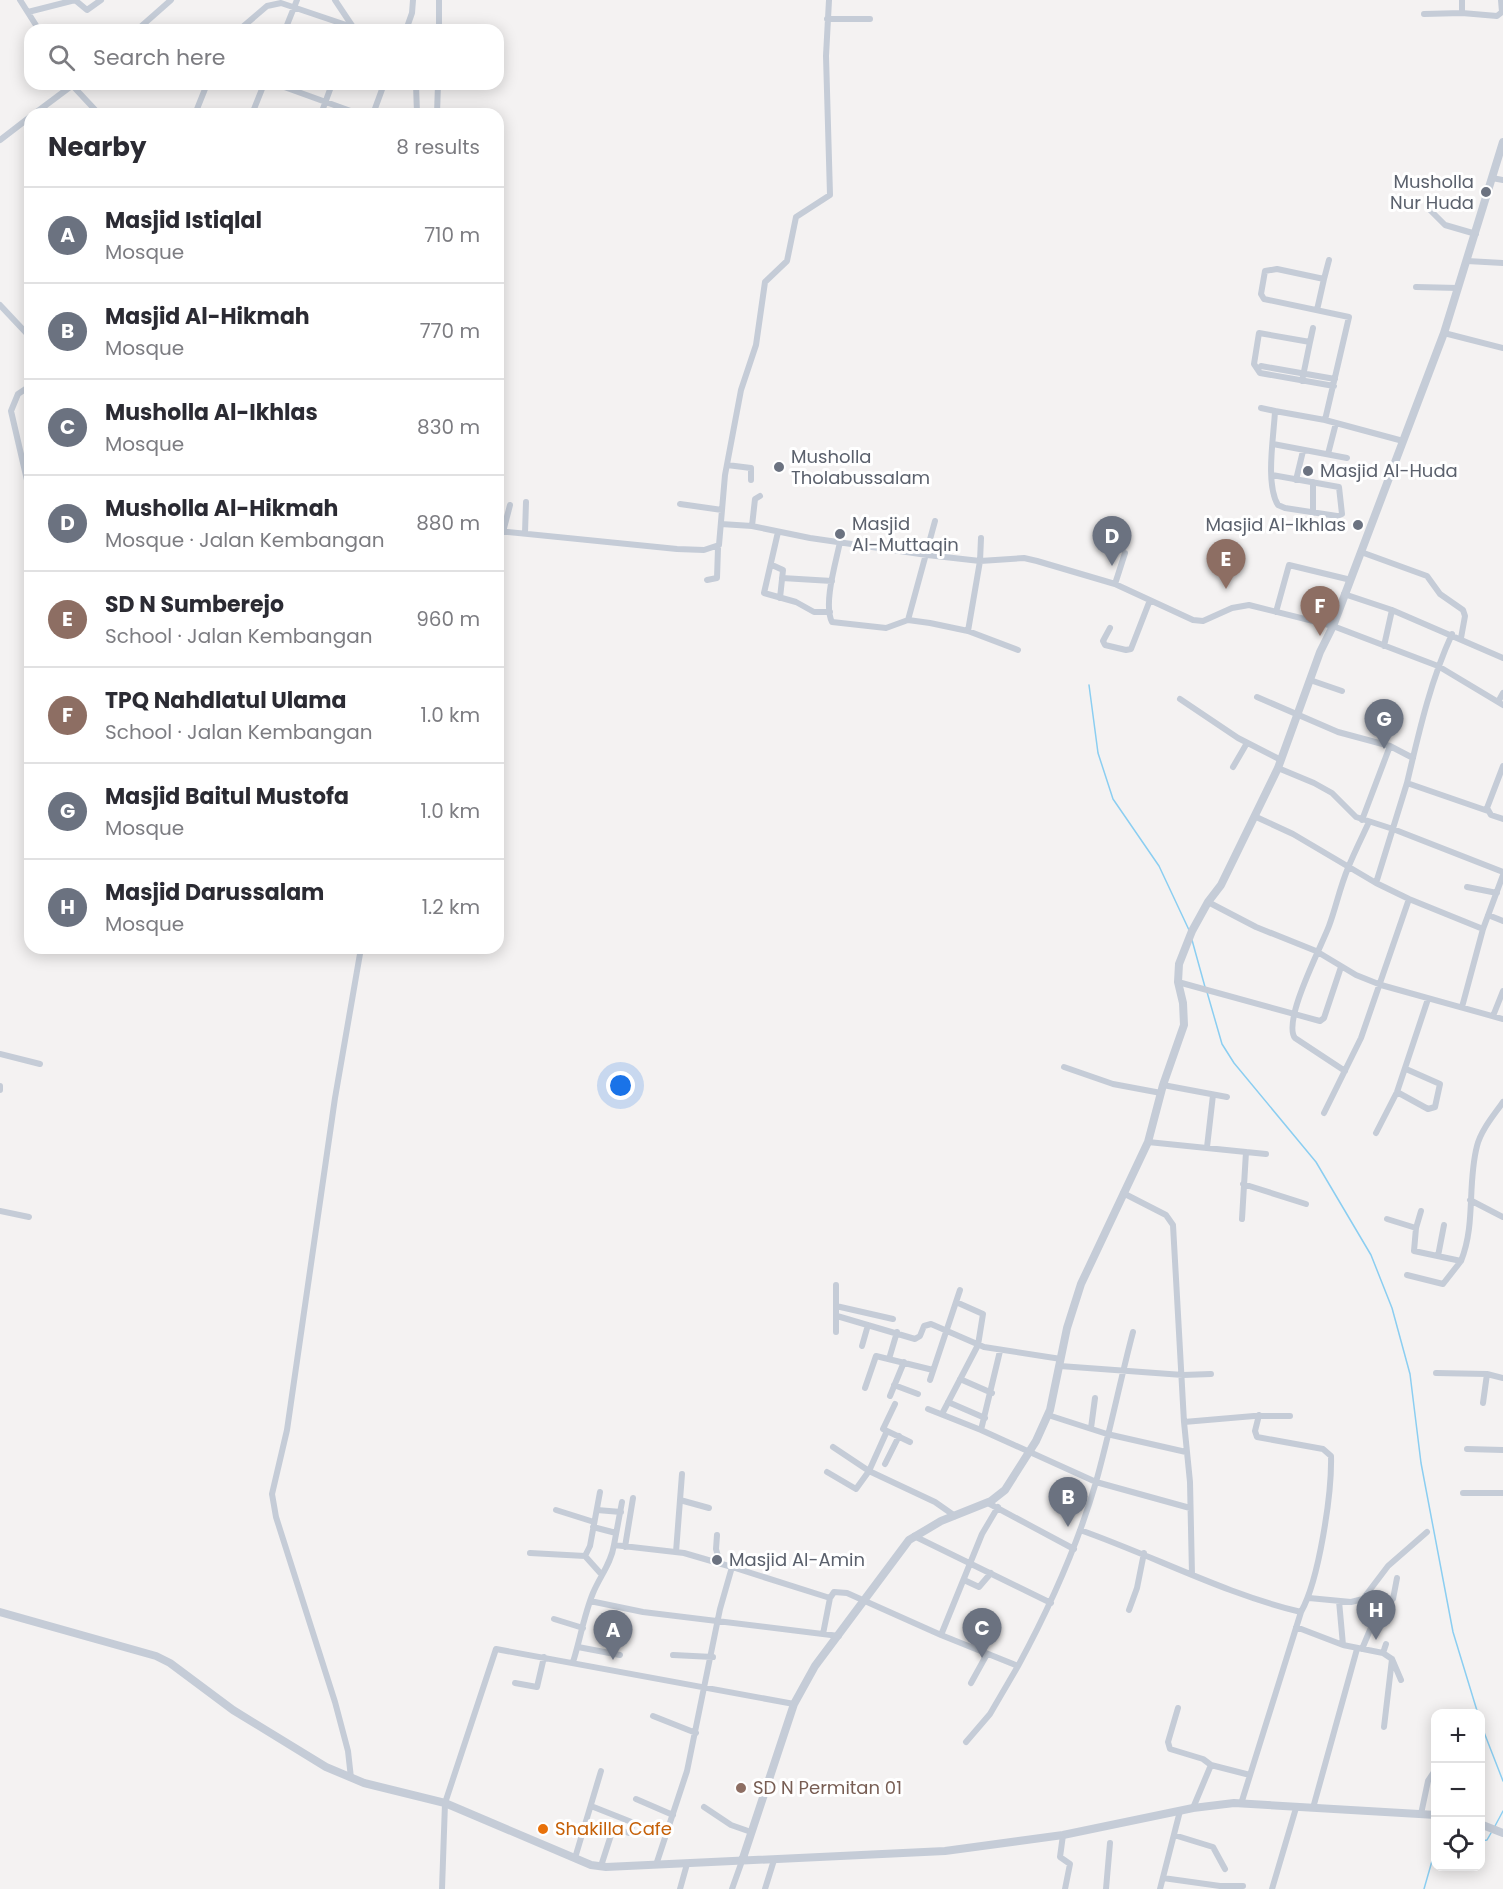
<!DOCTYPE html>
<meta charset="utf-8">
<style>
body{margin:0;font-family:Poppins,sans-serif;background:#f7f7f7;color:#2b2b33}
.controls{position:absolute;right:18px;bottom:18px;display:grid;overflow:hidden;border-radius:12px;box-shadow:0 3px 15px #0003}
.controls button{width:54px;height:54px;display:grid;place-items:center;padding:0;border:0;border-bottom:2px solid #e1e1e2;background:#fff;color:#2b2b33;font:30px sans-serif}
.you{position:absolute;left:621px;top:1086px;width:21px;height:21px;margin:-15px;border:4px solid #fff;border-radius:50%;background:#1a73e8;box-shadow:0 0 0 9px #1a73e833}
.badge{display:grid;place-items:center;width:39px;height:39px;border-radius:50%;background:#0f766e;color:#fff;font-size:20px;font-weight:700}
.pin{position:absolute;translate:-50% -50px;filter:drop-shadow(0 2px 3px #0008)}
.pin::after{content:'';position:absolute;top:32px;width:21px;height:18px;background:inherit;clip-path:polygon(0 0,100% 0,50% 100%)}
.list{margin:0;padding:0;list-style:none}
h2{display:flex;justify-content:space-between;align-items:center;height:78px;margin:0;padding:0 24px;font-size:26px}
h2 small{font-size:20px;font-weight:400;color:#7c7c81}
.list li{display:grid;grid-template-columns:39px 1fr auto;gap:18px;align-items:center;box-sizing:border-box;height:96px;padding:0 24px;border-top:2px solid #e1e1e2}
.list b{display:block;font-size:22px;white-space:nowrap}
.list p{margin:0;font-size:20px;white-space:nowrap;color:#7c7c81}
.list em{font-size:20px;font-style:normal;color:#7c7c81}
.icon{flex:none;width:33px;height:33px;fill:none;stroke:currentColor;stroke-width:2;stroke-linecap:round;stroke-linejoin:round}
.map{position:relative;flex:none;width:1503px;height:1889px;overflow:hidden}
.search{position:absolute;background:#fff;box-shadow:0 3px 15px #0003;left:24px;top:24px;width:480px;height:66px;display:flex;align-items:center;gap:15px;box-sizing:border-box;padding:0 21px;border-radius:18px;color:#7c7c81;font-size:22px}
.panel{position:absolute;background:#fff;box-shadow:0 3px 15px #0003;left:24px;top:108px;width:480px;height:846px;border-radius:18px}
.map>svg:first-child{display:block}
</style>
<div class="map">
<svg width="1503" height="1889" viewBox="0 0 1503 1889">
<rect width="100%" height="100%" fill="#f4f2f2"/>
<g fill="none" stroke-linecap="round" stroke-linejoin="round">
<path stroke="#8bcef1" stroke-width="1.5" d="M1089,685L1098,753L1113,799L1159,866L1189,930
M1192,940L1205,987
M1207,992L1222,1044L1234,1063L1316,1162L1371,1255L1392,1308L1410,1374L1421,1463L1453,1632L1478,1714
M1480,1722L1503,1781
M1495,1826L1503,1811
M1480,1841L1487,1840L1491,1833
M1424,1889L1432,1861L1436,1858"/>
<path stroke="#c5ccd7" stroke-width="6" d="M20,0L39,30
M75,0L87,10L101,0
M335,0L353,27
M439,0V30
M1462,0V13
M28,12L75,0
M1424,14L1462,13L1497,16L1502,12L1501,0
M827,19H870
M137,30L171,0
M239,30L267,6L281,3L361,30
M285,30L297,0
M406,30L412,13L413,0
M71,84L99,114
M276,84L359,114
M416,84L417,114
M34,114L74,84
M195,114L207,84
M252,114L264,84
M321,114L332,84
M373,114L384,84
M437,114L438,84
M0,140L30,117
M1492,178L1503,180
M1429,209L1445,225L1476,234
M1467,261L1503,263
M1324,279L1329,260
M1416,287L1458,288
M0,305L30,337
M1317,310L1324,279L1277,269L1265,271L1261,294L1264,299L1349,317L1325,420L1403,441
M1444,333L1503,348
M1310,342L1313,328
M1258,369L1261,366L1335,379
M1302,381L1310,342L1259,333L1254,364L1260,373L1334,386
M30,386L18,394L11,411L30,493
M1261,408L1275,411
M1273,444L1347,458
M1328,454L1336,423
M727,465L751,468V480
M1272,475L1339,487L1342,514L1337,516L1285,508L1278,505C1265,484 1274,435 1275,411L1325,420
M1296,480L1303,451
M680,504L722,510
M1313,513V482
M721,524L752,526L810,538L927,555L980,561L1024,558L1037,561L1115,584L1193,620L1203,621L1232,608L1249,605L1333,626L1438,666L1503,705
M752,526L755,499L760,496
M498,531L677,549L704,550L719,545L725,475L741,390L756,345L765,282L787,261L796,217L830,195L826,56L829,0
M503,532L510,505
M778,532L764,593L796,602L814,612H830
M525,533L526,502
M840,542C836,562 823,604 832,622L886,628L908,620L930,623L968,631L1018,650
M1361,552L1427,576L1440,594L1463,610L1465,616L1461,638
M772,565L783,570L780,598
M782,578L832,581
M707,580L717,578L718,548
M1115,584L1125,553
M1344,594L1392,610L1503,658
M1276,612L1289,565L1351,580
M908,620L935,521
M1110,628L1103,641L1105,645L1126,650L1131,649L1150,600
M968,631L980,561L981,538
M1452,634C1430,682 1419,732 1407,783L1488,811
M1384,646L1392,610
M1310,680L1342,691
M1257,697L1338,732L1390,746L1413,758
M1180,699L1238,738L1281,760
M1498,702L1503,693
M1503,766L1487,808L1491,815L1503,819
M1233,767L1247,743
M1278,768L1314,783L1332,793L1356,817L1393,829L1503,872
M1254,816L1293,834L1376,883L1407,783
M1362,820L1390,746
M1376,883L1409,899L1483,929
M1467,887L1497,893
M1208,902L1256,927L1316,951L1356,975L1381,985L1503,1019
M1488,915L1503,921
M1178,982L1320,1021L1324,1018L1341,967
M1462,1007L1483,929L1503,875
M1493,1016L1503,991
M0,1054L40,1064
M1064,1067L1113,1084L1161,1093
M1345,1071L1295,1038C1282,1021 1322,945 1329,926C1336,907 1340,887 1348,868C1354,853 1362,837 1369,822
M1163,1085L1227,1097
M0,1086V1090
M1397,1092L1428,1109L1435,1107L1440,1084L1406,1069
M1324,1113L1361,1038L1409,899
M1376,1133L1397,1092L1428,999
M1148,1142L1246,1152L1242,1219
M1207,1147L1213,1095
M1246,1152L1266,1154
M1243,1184L1306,1204
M1123,1193L1166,1215L1173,1225L1184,1422L1190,1482L1192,1575
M1470,1200L1503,1217
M0,1211L29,1217
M1387,1219L1416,1228L1414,1251L1461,1261C1476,1224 1467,1184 1477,1146C1481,1130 1494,1115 1503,1102
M1416,1228L1421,1211
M1438,1256L1444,1225
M1407,1275L1443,1284L1461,1261
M836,1285V1332
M956,1302L960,1290
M836,1306L893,1319
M837,1316L915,1339L920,1336L924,1326L931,1324L984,1347L1061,1359
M862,1346L868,1325
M889,1359L897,1332
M1060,1366L1183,1375L1211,1374
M1436,1373L1487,1374L1503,1378
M960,1379L992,1393
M930,1380L956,1302L983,1314L978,1345L942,1414
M894,1385L918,1394
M865,1388L876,1356L933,1370
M890,1396L904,1362
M948,1402L985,1418
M1483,1403L1487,1374
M928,1409L981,1430L1000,1351
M1048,1415L1107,1434L1186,1452
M1184,1422L1254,1416H1290
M1091,1428L1095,1398
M981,1430L1096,1482L1190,1508
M887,1431L910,1442
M833,1447L869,1471L935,1502L955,1516
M1467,1449L1503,1450
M885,1464L899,1436
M827,1472L856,1489L869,1471L887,1431L883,1429L895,1404
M1463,1493H1503
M680,1500L709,1508
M622,1502L614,1545L684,1553L732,1567L720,1609L687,1771L656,1865
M988,1503L1074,1549
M556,1510L594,1522
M597,1510L621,1512
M593,1527L616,1533
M1080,1530C1154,1556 1225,1594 1301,1612C1319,1580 1332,1493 1331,1456L1323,1449L1257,1437L1255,1431L1259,1415
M717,1535L716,1549L720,1564
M914,1536L1051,1603
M625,1547L633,1498
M676,1552L682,1474
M530,1553L585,1556L590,1546L600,1492
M585,1556L602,1575
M732,1567L830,1598L834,1592L847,1593L941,1635L982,1534L998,1507
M964,1580L979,1587L991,1573
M1366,1596L1393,1599L1397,1578
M1309,1598L1351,1602L1363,1599L1388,1566L1427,1532
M590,1601L643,1612L839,1636
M1339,1601L1343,1645L1383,1653L1386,1644
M1129,1610L1137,1588L1144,1553
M554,1619L583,1628
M1296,1627L1343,1645
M823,1634L830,1598
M941,1635L1018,1666L990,1714L966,1742
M578,1647L620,1655
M1362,1649L1375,1618
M1383,1653L1392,1659L1401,1680
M673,1655L713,1657
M573,1662C580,1640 584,1615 593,1593C600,1576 611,1564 614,1545
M1018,1666C1050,1607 1077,1547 1096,1482C1110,1432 1120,1381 1133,1332
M515,1683L537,1687L544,1657
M971,1683L987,1654
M1178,1708L1168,1742L1170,1749L1203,1759L1211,1765L1193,1808
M653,1716L696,1733
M1384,1727L1392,1659
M1211,1765L1250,1775
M351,1778L348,1751L335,1702L276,1517L272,1494L287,1430L335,1098L361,948
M636,1799L673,1815
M1241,1804L1301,1612
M591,1806L634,1823L629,1833L617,1829L612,1832L601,1866
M704,1807L731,1825L751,1832
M1313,1808L1357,1649
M1421,1814L1428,1781L1436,1769
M1063,1835L1060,1857L1070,1864L1065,1889
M1174,1835L1213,1847L1225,1869
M575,1858L601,1771
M1163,1878L1220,1886H1243
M442,1889L445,1803L496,1649L794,1704
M680,1889L687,1864
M732,1889L742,1861
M765,1889L774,1860
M1106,1889L1110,1843
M1160,1889L1180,1811
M1272,1889L1296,1808"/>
<path stroke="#c5ccd7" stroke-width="8" d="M0,1612L156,1656L170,1663L233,1710L326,1767L364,1783L445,1803L591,1865L606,1867L945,1851L1063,1835L1193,1808L1234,1803L1436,1815
M1480,1824L1503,1833
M742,1861L794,1704L815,1666L909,1540L941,1521L991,1501L1005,1490L1036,1441L1050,1410L1067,1328L1081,1284L1148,1142L1163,1085L1184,1025L1183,1003L1178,982L1179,964L1192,931L1208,902L1221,885L1278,768L1320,652L1333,626L1444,333L1503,142"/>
</g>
<g fill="#6b7280" stroke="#fff" stroke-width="2">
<circle cx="1486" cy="192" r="6"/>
<circle cx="779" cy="467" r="6"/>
<circle cx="1308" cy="471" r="6"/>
<circle cx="1358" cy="525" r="6"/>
<circle cx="840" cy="534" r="6"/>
<circle cx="717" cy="1560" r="6"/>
</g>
<circle fill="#8d6e63" stroke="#fff" stroke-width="2" cx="741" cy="1788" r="6"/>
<circle fill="#e8710a" stroke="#fff" stroke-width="2" cx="543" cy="1829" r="6"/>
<g text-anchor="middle" stroke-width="6" stroke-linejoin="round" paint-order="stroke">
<g font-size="18" fill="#5b616d" stroke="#fff" text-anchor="start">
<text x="1474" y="188" text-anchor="end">Musholla<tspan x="1474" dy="21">Nur Huda</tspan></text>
<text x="791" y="463">Musholla<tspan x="791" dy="21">Tholabussalam</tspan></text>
<text x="1320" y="477">Masjid Al-Huda</text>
<text x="852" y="530">Masjid<tspan x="852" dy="21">Al-Muttaqin</tspan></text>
<text x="1346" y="531" text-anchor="end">Masjid Al-Ikhlas</text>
<text x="729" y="1566">Masjid Al-Amin</text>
</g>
<g font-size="18" fill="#785e54" stroke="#fff" text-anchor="start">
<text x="753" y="1794">SD N Permitan 01</text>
</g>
<g font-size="18" fill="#c56008" stroke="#fff" text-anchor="start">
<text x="555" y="1835">Shakilla Cafe</text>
</g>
</g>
</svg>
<div class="controls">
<button>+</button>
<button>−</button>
<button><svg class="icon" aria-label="locate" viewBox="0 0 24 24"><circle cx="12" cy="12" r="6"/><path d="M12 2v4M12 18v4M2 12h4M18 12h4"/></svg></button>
</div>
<div class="you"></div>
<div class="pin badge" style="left:613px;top:1660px;background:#6b7280">A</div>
<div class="pin badge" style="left:1068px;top:1527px;background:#6b7280">B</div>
<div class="pin badge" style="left:982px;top:1658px;background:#6b7280">C</div>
<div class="pin badge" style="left:1112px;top:566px;background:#6b7280">D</div>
<div class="pin badge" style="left:1226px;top:589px;background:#8d6e63">E</div>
<div class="pin badge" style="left:1320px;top:636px;background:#8d6e63">F</div>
<div class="pin badge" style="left:1384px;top:749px;background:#6b7280">G</div>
<div class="pin badge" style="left:1376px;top:1640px;background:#6b7280">H</div>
<div class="search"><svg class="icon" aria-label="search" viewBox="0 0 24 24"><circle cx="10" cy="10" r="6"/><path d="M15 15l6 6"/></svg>Search here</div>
<section class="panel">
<h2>Nearby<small>8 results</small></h2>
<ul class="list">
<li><span class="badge" style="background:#6b7280">A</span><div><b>Masjid Istiqlal</b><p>Mosque</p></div><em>710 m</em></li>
<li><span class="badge" style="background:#6b7280">B</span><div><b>Masjid Al-Hikmah</b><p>Mosque</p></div><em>770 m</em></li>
<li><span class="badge" style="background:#6b7280">C</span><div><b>Musholla Al-Ikhlas</b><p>Mosque</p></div><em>830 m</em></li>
<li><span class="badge" style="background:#6b7280">D</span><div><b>Musholla Al-Hikmah</b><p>Mosque · Jalan Kembangan</p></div><em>880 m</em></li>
<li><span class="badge" style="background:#8d6e63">E</span><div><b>SD N Sumberejo</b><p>School · Jalan Kembangan</p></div><em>960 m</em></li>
<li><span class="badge" style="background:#8d6e63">F</span><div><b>TPQ Nahdlatul Ulama</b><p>School · Jalan Kembangan</p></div><em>1.0 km</em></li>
<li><span class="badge" style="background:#6b7280">G</span><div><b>Masjid Baitul Mustofa</b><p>Mosque</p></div><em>1.0 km</em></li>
<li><span class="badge" style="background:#6b7280">H</span><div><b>Masjid Darussalam</b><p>Mosque</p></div><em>1.2 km</em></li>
</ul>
</section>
</div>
